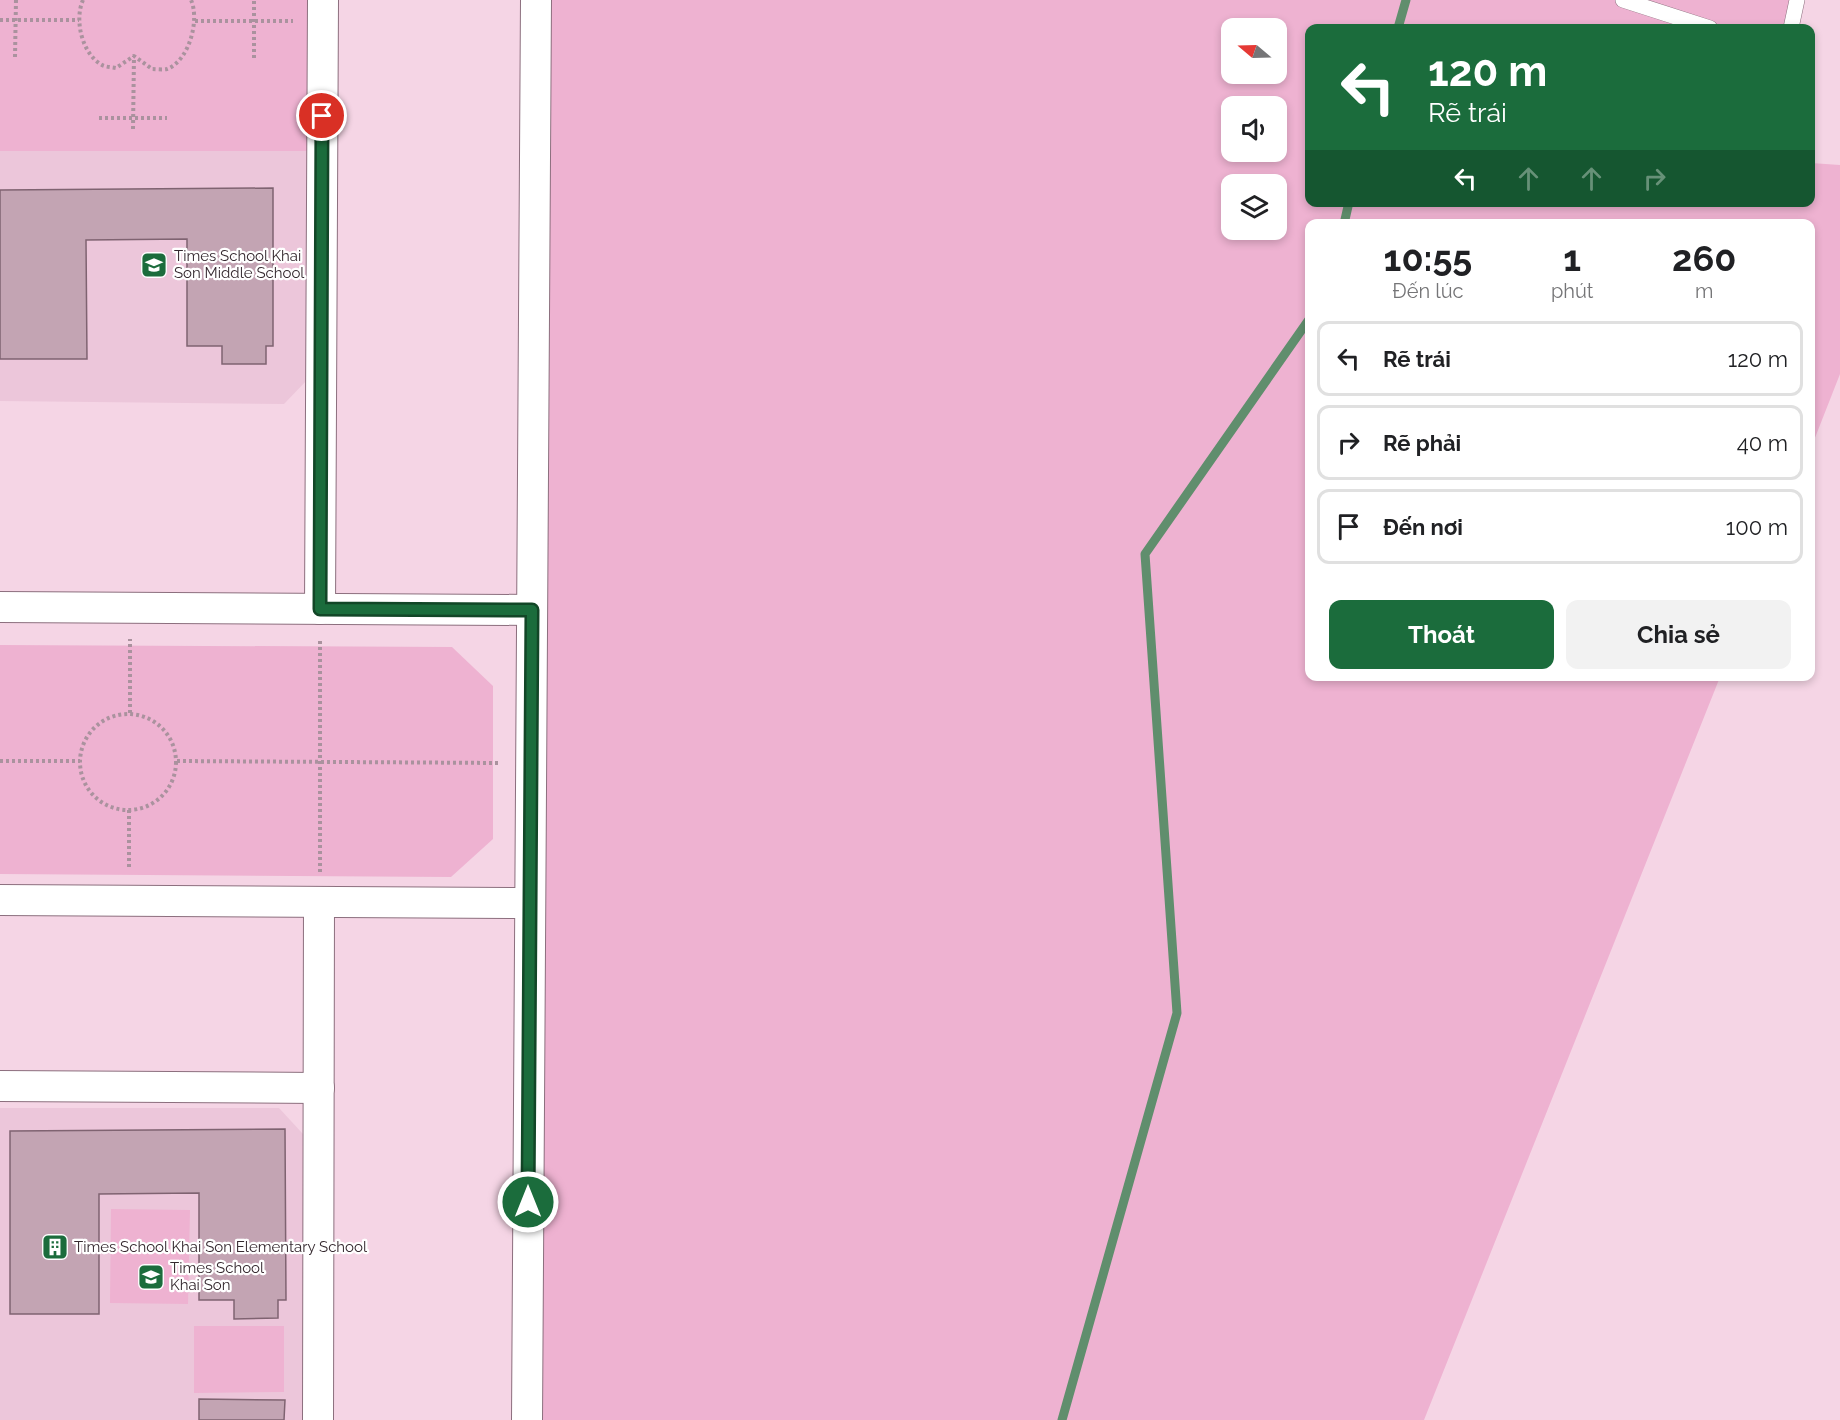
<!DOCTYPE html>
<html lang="vi">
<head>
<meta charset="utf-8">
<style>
	body { margin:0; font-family:Raleway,sans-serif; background:#f2f2f2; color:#202124; height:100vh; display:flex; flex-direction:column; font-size:22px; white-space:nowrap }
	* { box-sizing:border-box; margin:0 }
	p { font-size:20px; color:#757577 }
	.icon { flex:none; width:33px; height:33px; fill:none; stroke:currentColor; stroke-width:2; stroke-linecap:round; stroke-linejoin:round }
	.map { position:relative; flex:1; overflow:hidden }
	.details { position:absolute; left:1305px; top:219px; width:510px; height:462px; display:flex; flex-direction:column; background:#fff; border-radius:12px; box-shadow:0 3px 9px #0003 }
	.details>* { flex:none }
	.banner { position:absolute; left:1305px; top:24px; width:510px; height:183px; border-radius:12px; box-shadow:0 3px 9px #0003; background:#1b6c3c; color:#fff; overflow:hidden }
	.needle { width:39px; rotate:289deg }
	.tools { position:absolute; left:1221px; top:18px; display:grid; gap:12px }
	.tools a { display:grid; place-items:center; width:66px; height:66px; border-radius:12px; background:#fff; box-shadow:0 3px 9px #0003; font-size:30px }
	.pin { position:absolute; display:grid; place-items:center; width:51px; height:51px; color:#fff; margin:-26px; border:3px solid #fff; border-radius:50%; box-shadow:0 2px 6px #0007 }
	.me { position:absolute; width:66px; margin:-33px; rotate:0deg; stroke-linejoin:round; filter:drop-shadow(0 0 4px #0008) }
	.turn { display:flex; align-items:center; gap:21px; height:126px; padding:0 24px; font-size:27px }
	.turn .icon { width:78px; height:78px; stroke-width:2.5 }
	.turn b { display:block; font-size:42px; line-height:51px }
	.lanes { display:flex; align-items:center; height:57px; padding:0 24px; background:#0003; justify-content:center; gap:30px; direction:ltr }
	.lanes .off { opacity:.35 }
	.eta { display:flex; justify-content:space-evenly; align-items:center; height:102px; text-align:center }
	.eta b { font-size:36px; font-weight:700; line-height:42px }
	.cta { display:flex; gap:12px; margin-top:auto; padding:12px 24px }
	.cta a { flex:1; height:69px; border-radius:12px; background:#1b6c3c; color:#fff; font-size:24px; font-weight:700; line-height:69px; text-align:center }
	.cta a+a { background:#f2f2f2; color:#202124 }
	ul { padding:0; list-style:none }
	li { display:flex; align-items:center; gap:18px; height:75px; margin:0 12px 9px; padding:0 12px; border:3px solid #e0e0e0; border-radius:12px }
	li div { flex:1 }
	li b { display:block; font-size:22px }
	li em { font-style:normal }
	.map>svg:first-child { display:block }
</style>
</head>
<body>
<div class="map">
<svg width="1840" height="1420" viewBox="0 0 1840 1420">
	<rect width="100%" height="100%" fill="#f5d5e5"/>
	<g fill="#ecc6da">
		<polygon points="0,151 310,151 308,379 284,404 0,401"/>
		<polygon points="0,1108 279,1108 303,1134 302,1420 0,1420"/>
	</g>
	<g fill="#eeb2d1" fill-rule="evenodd">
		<rect x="0" y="0" width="310" height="151"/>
		<path d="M541,0H1803L1796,28H1310V202H1810L1811,163L1840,165V374L1811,448L1810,224H1310V676L1720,677L1424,1420H538ZM1232,28H1276V74H1232ZM1232,106H1276V152H1232ZM1232,184H1276V230H1232Z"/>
		<polygon points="0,645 452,647 493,686 493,839 451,877 0,874"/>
		<polygon points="111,1209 190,1210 188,1304 110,1303"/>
		<polygon points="194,1326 284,1326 284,1392 194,1393"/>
	</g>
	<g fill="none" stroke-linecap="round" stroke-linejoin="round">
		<g stroke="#608e6d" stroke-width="9">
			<polyline points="1398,28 1406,0"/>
			<polyline points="1344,224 1349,202"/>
			<polyline points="1062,1420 1177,1013 1145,554 1310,318"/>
		</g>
	</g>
	<g fill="#c3a4b3" stroke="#7f6371" stroke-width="1.5">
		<polygon points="273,188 273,346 266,346 266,364 222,364 222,346 187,346 187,239 86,240 87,359 0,359 0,190"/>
		<polygon points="285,1129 286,1300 278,1300 278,1318 234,1319 234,1300 199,1300 199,1193 99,1194 99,1314 10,1314 10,1131"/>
		<polygon points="199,1399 285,1400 284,1420 199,1420"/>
	</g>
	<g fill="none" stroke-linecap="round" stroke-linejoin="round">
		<defs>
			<g id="service">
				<polyline points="1623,0 1710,28"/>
				<polyline points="1791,28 1797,0"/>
			</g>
			<g id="minor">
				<polyline points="0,607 532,610"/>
				<polyline points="320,609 323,0"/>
				<polyline points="0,900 530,903"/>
				<polyline points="0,1086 319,1088"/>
				<polyline points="318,1420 319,902"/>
				<polyline points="527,1420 536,0"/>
			</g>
		</defs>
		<use href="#service" stroke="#8c6f7e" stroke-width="16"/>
		<use href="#minor" stroke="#8c6f7e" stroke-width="32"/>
		<g stroke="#aa929e" stroke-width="4" stroke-dasharray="3 3" stroke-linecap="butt">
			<path d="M83,0C74,20 82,54 102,65C105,67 111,67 116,68L134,56L152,69C156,69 163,70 167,69C189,61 200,20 191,0"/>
			<polyline points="0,20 79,20"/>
			<polyline points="195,21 293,21"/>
			<polyline points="15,57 16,0"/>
			<polyline points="254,58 254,0"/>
			<polyline points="99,118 167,118"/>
			<polyline points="133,129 134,56"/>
			<polyline points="130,713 130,639"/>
			<circle cx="128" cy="762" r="48"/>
			<polyline points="0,761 80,761"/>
			<polyline points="177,761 500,763"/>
			<polyline points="129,810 129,870"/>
			<polyline points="320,872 320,639"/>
		</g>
		<use href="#service" stroke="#fff" stroke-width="15"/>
		<use href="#minor" stroke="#fff" stroke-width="30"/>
	</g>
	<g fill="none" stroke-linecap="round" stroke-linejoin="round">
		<defs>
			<polyline id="route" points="322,116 320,609 532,610 528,1202"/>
		</defs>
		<use href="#route" stroke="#124627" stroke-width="15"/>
		<use href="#route" stroke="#1b6c3c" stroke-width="10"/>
	</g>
	<defs>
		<symbol id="school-square" viewBox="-11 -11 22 22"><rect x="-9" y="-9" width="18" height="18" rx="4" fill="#1b6c3c" stroke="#fff"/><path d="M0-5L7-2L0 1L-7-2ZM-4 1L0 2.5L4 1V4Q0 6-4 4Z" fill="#fff"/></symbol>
		<symbol id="building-square" viewBox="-11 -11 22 22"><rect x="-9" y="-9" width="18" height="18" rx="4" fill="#1b6c3c" stroke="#fff"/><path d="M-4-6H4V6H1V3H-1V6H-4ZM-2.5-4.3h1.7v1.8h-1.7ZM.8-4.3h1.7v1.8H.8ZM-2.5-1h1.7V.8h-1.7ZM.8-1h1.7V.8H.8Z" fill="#fff"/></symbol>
	</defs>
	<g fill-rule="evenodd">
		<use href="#school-square" x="139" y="250" width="30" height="30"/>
		<use href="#building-square" x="40" y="1232" width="30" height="30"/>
		<use href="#school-square" x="136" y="1262" width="30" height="30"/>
	</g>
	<g text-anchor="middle" stroke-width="4.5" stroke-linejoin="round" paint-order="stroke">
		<g font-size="15" fill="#35292f" stroke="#fff" text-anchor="start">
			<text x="174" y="261">Times School Khai<tspan x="174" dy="17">Son Middle School</tspan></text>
			<text x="74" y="1252">Times School Khai Son Elementary School</text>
			<text x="170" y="1273">Times School<tspan x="170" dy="17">Khai Son</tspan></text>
		</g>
	</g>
</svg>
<div class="tools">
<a><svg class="needle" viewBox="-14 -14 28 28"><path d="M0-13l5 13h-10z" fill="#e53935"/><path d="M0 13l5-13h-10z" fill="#757577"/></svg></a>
<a><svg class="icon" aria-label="sound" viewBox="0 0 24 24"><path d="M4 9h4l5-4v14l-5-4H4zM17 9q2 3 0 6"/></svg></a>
<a><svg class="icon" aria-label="layers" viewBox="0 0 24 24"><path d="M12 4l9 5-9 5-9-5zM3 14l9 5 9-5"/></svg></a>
</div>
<div class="pin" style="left:322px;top:116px;background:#d93025"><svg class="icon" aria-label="arrive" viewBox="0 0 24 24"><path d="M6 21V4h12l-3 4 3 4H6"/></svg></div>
<svg class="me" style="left:528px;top:1202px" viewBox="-20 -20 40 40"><circle r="17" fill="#1b6c3c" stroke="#fff" stroke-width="3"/><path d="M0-11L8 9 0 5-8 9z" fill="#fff"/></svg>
<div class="banner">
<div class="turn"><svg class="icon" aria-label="left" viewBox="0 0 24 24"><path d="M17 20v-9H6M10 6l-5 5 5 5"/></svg><div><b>120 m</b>Rẽ trái</div></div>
<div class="lanes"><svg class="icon" aria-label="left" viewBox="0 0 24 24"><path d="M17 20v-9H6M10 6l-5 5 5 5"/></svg><svg class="icon off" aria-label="ahead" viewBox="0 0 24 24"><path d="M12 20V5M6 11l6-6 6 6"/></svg><svg class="icon off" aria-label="ahead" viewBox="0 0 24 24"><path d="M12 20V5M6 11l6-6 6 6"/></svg><svg class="icon off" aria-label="right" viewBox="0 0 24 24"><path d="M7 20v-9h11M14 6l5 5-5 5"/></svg></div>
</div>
<section class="details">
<div class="eta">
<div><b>10:55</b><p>Đến lúc</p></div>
<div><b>1</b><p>phút</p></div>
<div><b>260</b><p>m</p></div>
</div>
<ul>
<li><svg class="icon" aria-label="left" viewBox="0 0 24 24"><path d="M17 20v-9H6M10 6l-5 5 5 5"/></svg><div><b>Rẽ trái</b></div><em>120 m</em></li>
<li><svg class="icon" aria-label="right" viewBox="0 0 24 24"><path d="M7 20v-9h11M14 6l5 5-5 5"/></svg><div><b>Rẽ phải</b></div><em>40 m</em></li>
<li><svg class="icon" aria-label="arrive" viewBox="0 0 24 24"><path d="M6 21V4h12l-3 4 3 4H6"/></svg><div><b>Đến nơi</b></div><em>100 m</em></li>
</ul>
<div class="cta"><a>Thoát</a><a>Chia sẻ</a></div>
</section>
</div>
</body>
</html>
